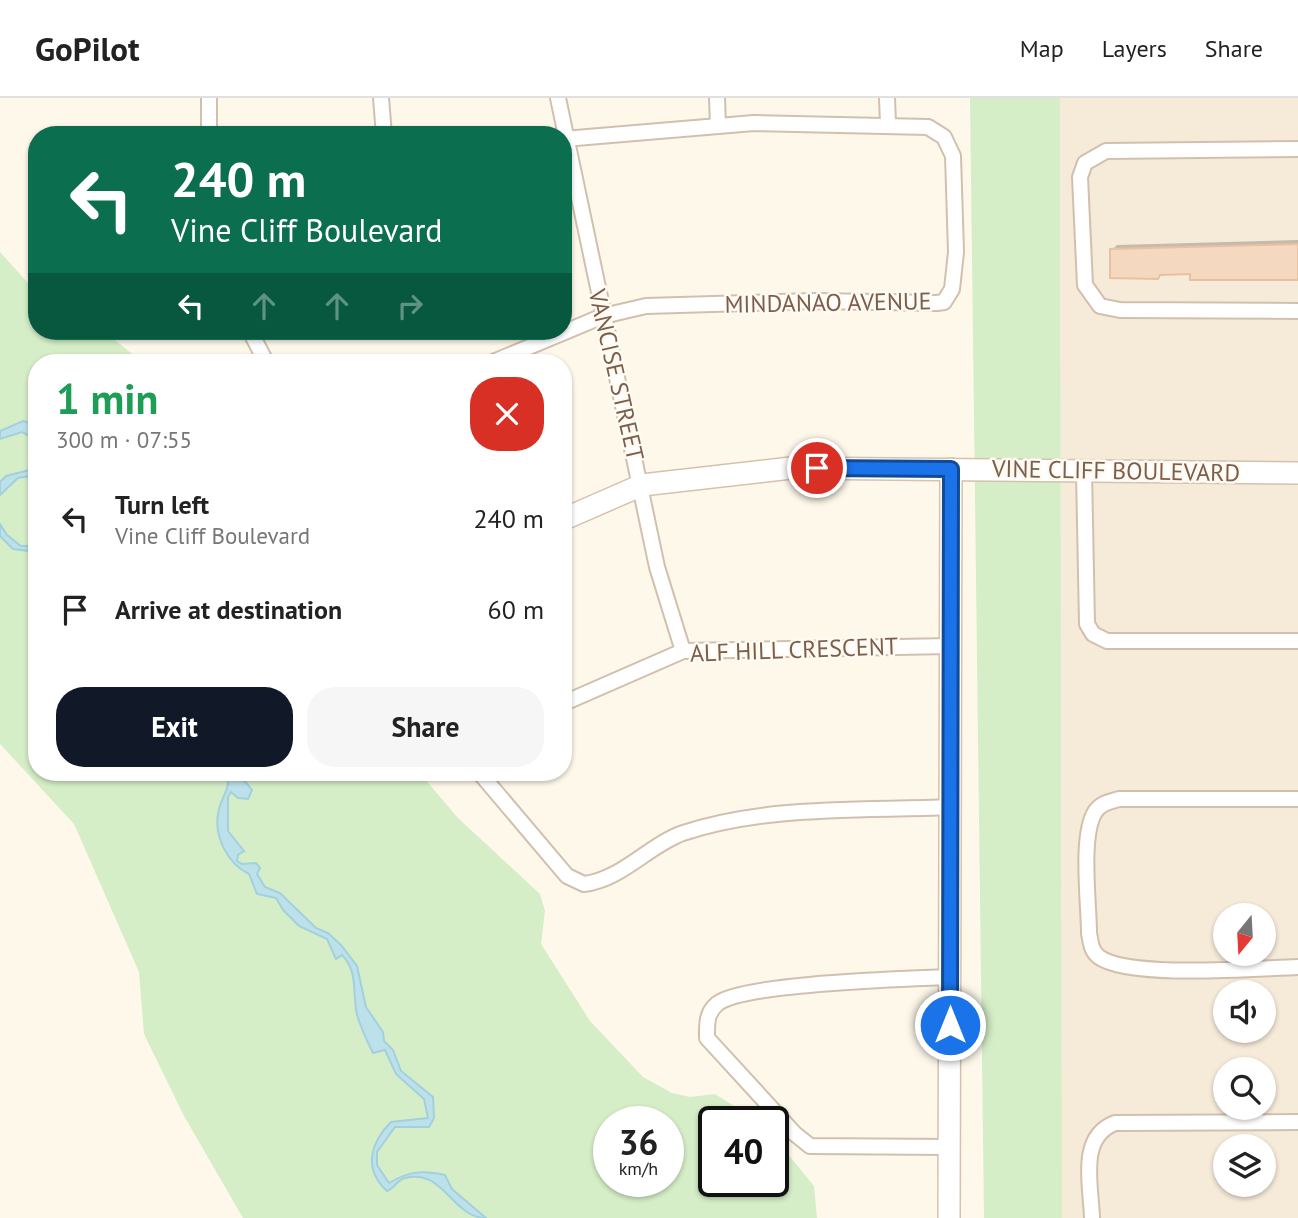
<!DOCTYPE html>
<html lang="en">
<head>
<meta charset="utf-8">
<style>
	body { margin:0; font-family:"PT Sans",sans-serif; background:#f6f6f6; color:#222; height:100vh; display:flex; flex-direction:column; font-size:26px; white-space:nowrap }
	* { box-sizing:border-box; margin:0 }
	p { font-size:23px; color:#767676 }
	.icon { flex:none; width:38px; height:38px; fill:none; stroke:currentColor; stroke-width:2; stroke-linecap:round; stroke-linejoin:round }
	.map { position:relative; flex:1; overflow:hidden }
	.panel { position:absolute; left:28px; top:256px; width:544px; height:427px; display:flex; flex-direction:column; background:#fff; border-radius:28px; box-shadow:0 2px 5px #0004 }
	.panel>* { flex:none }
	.top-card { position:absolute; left:28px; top:28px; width:544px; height:214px; border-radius:28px; box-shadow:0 2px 5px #0004; background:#0b6e4f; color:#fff; overflow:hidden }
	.needle { width:46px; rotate:198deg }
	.tools { position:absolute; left:1213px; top:805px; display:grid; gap:14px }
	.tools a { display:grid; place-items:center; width:63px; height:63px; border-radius:50%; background:#fff; box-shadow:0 2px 5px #0004; font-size:35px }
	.speed { position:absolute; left:593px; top:1008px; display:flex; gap:14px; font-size:35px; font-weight:700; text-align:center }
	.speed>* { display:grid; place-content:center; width:91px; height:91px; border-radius:50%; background:#fff; box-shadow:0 2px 5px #0004; line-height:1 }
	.speed small { font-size:18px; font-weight:400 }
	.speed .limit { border:4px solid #111; border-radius:10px; background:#fff; color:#111 }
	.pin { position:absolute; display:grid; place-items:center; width:60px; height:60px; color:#fff; margin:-30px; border:4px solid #fff; border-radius:50%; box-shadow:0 2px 7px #0007 }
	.me { position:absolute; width:77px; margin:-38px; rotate:0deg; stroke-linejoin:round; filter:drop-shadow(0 0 5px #0008) }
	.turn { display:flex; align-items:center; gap:24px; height:147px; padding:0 28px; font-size:32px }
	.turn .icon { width:91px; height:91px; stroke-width:2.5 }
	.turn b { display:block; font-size:49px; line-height:60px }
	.lanes { display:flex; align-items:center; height:66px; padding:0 28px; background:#0003; justify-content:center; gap:35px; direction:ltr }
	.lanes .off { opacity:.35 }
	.round { display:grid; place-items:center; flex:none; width:74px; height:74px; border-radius:28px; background:#f6f6f6 }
	.headline { display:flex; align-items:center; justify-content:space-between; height:119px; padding:0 28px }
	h1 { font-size:42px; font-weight:600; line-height:52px; color:#1e9e55 }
	.primary-button { display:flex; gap:14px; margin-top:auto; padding:14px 28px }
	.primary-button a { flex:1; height:80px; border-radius:28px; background:#111827; color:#fff; font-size:28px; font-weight:600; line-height:80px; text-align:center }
	.primary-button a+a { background:#f6f6f6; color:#222 }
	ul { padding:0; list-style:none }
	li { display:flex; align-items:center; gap:21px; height:91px; padding:0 28px }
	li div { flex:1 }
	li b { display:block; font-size:26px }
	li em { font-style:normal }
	header { display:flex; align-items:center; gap:42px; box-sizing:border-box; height:98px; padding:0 35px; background:#fff; border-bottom:2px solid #e0e0e0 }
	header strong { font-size:33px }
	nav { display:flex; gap:38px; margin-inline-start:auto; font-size:24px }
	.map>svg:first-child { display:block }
</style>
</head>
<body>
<header>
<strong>GoPilot</strong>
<nav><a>Map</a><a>Layers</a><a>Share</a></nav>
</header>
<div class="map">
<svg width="1298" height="1120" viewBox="0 0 1298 1120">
	<rect width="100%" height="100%" fill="#fef8eb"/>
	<path fill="#f6ead9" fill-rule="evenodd" d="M1060,0H1298V1120H1062ZM1225,817H1264V856H1225ZM1225,894H1264V933H1225ZM1225,971H1264V1010H1225ZM1225,1048H1264V1087H1225Z"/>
	<g fill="#d5eec7" fill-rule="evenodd">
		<polygon points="970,0 1060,0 1062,1120 984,1120"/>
		<path d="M0,154L37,195V233H98L110,238L142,264H37V674H419L458,720L540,796L545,813L541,846L590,923L643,979L672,995L690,999L715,996L759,1024H714V1083H774V1039L814,1088L817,1120H243L184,1018L144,936L139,874L74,726L0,646ZM609,1024H668V1083H609Z"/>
	</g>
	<g fill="#bde1ea" stroke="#a2d0dd" stroke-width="2">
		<polygon points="23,323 37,327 37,342 22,334 0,341 0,333"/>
		<polygon points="37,370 37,377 18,380 0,397 0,384 6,378"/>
		<polygon points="0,426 7,437 21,448 37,448 37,454 13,451 0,438"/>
		<path d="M226,674C236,674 246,683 252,692L248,701L238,700L231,694L228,699V733L244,753L238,757L237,763L242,766L256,765L260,770L257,776L265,789L280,795L316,830L328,835L341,847L357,868L366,909L383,934L384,943L393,952L401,973L433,999L434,1020L429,1029H395L377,1054V1067L389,1085C409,1073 423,1072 445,1077L452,1091L486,1120C452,1120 444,1070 405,1080C397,1082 395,1090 387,1093C363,1071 370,1045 391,1024L428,1020L424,1001L396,976L385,952L373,955C367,943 361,930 357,917C352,896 359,874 342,857L336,861L327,841L299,828L283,812L276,800L257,796L249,776C228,766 214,739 218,716C220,699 233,690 226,674Z"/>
	</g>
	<polygon fill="#0003" points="1298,142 1298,182 1162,175 1112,152 1117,147"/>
	<polygon fill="#f5d8c0" stroke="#e9c0a0" stroke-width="2" points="1298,146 1298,182 1190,182 1190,176 1160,177 1158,181 1110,180 1110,151"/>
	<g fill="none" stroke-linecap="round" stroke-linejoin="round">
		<defs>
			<g id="street">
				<polyline points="381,0 384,37"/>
				<polyline points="558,0 657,469 683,553"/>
				<polyline points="717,0 718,28"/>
				<polyline points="887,0 888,26"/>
				<polyline points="209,37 209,0"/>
				<polyline points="1298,51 1106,53 1085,65 1080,79 1085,187 1100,208 1120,212 1298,213"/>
				<polyline points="250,233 266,264"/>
				<polyline points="493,264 603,218 646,208 815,203 937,205 944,204 952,191 956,154 953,58 944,39 928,29 754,25 564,41"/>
				<polyline points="1084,373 1087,526 1093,536 1107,543 1298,543"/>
				<polyline points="564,605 683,553 951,548"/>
				<path d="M479,674L567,778L584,786C621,782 649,747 683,735C768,707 862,713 950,709"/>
				<path d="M1298,701H1119C1109,704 1101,705 1095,714C1080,738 1089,806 1089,835C1091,845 1091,853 1099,859C1129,881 1257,870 1298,869"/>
				<path d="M949,1049L810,1048L795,1036L707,940C707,927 706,915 717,906C741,885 909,881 950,879"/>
				<path d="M1092,1120C1091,1087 1078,1039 1115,1025L1298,1024"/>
			</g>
			<g id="secondary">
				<polyline points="564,421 642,387 791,370 1298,375"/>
				<polyline points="949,1120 951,371"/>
			</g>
		</defs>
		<use href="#street" stroke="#d2c0ae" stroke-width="18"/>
		<use href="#secondary" stroke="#d6c1ac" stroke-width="24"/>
		<use href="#street" stroke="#fff" stroke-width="14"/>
		<use href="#secondary" stroke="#fff" stroke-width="21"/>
	</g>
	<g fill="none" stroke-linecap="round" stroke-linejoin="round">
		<defs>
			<polyline id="route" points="817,370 951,371 950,927"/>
		</defs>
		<use href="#route" stroke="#114b97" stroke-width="18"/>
		<use href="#route" stroke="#1a73e8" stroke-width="12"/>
	</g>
	<g text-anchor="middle" stroke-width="5" stroke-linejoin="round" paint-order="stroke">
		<g font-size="24" fill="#7c5f4b" stroke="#fffbf3">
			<text transform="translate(828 205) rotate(-1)" y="8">MINDANAO AVENUE</text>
			<text transform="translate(616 277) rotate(77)" y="8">VANCISE STREET</text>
			<text transform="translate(1116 373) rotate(1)" y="8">VINE CLIFF BOULEVARD</text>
			<text transform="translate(794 552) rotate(-2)" y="8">ALF HILL CRESCENT</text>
		</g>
	</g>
</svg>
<div class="tools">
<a><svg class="needle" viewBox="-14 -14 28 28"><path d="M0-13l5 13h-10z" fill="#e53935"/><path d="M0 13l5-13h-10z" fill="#767676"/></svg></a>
<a><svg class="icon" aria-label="sound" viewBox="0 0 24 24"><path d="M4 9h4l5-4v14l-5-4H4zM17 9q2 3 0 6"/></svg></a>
<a><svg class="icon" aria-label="search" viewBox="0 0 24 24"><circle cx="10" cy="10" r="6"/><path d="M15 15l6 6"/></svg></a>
<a><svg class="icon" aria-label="layers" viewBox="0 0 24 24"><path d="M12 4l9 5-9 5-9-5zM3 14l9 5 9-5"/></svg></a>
</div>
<div class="speed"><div>36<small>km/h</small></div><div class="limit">40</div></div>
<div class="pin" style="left:817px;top:370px;background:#d93025"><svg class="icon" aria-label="arrive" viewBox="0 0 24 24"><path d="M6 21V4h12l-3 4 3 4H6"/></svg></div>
<svg class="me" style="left:950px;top:927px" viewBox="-20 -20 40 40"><circle r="17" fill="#1a73e8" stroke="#fff" stroke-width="3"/><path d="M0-11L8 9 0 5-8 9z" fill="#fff"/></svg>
<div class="top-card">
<div class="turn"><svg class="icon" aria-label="left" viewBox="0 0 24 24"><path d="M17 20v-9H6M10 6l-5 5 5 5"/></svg><div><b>240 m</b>Vine Cliff Boulevard</div></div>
<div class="lanes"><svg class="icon" aria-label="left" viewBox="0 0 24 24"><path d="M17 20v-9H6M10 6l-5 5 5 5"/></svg><svg class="icon off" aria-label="ahead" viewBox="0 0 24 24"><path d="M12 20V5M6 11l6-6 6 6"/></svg><svg class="icon off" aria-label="ahead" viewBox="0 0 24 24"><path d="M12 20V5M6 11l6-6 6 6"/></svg><svg class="icon off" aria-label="right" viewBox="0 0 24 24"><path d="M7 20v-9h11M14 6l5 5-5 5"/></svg></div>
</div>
<section class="panel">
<div class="headline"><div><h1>1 min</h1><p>300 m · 07:55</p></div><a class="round" style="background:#d93025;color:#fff"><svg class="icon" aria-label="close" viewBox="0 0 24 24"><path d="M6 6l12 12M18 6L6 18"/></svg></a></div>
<ul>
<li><svg class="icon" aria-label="left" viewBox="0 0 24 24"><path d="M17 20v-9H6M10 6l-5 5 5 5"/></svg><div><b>Turn left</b><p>Vine Cliff Boulevard</p></div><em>240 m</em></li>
<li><svg class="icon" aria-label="arrive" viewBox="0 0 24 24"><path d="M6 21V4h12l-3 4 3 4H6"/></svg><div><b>Arrive at destination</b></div><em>60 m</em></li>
</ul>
<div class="primary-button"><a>Exit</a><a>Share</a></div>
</section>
</div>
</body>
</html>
